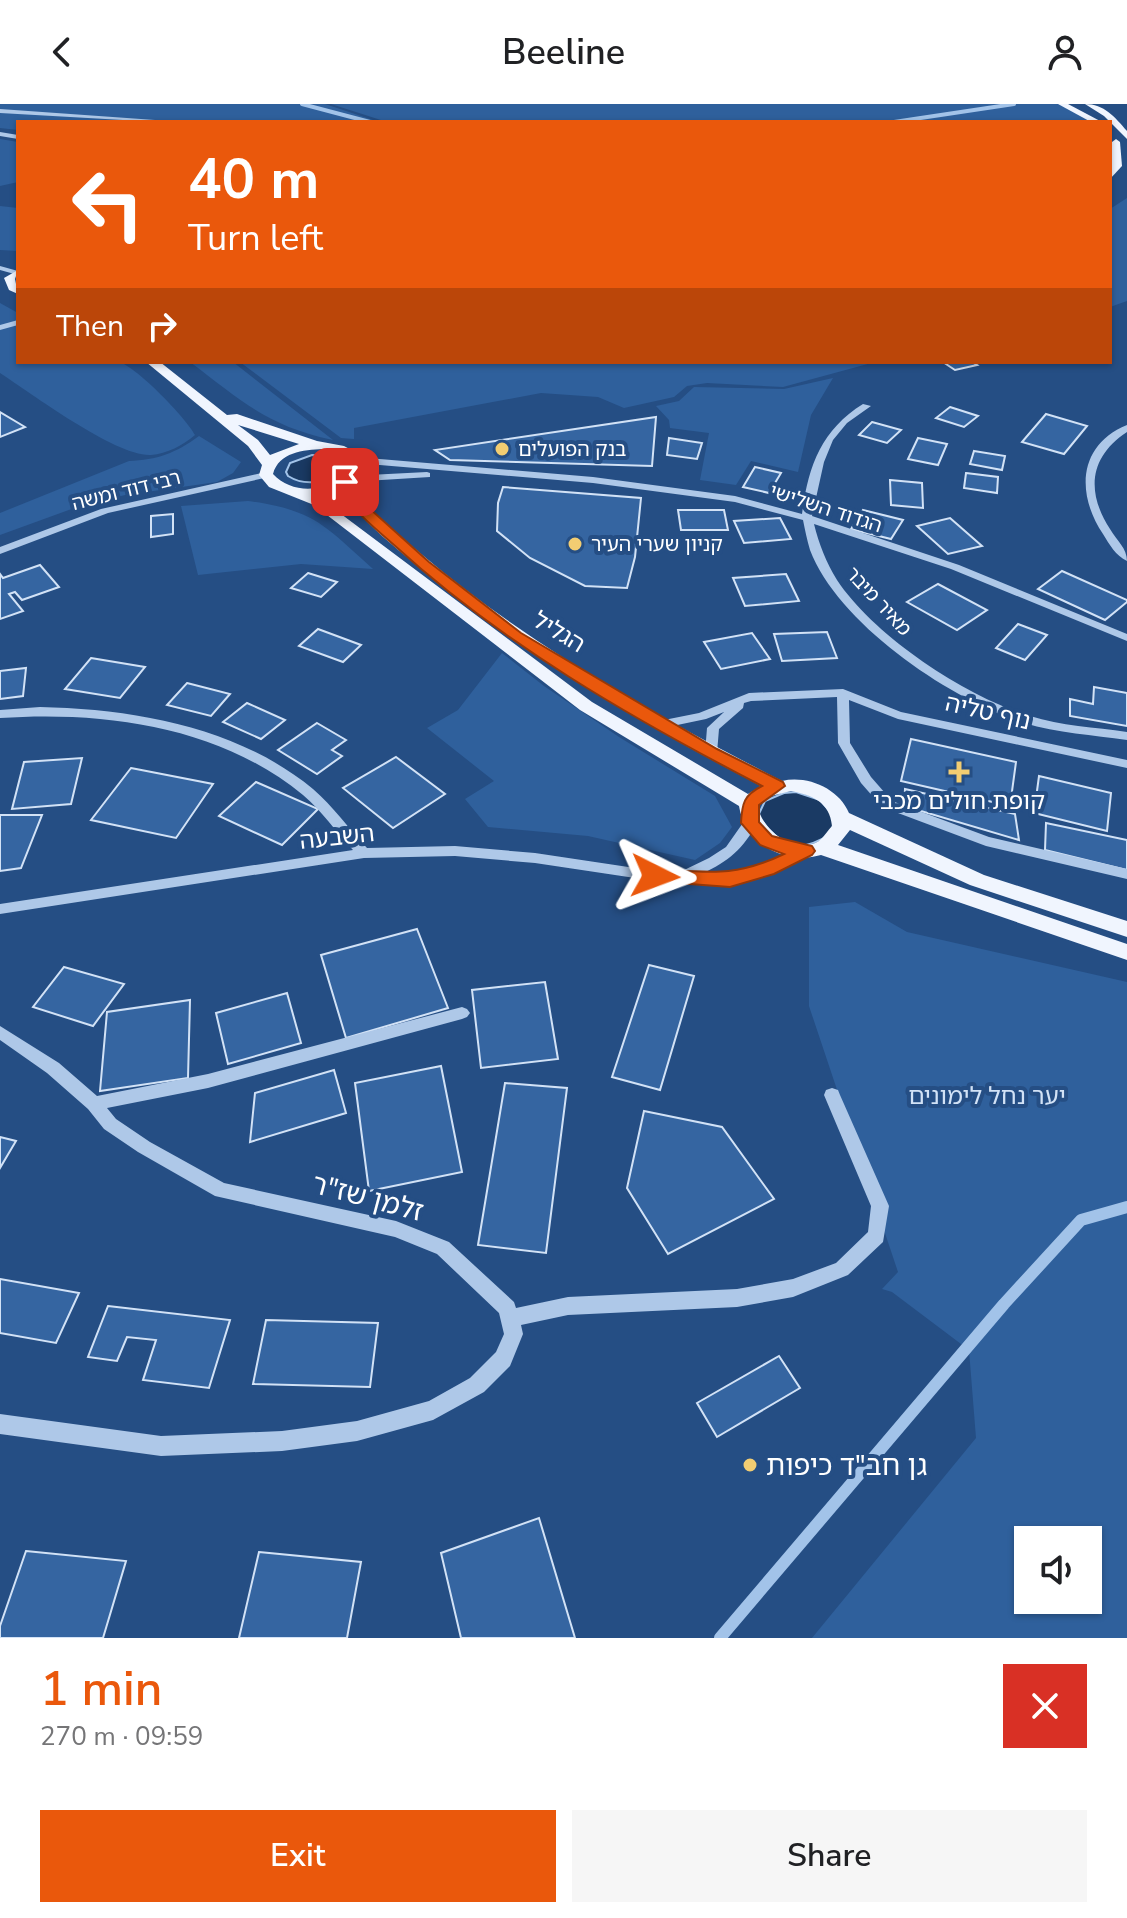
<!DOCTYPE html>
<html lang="en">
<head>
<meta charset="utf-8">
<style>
	body { margin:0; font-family:"Nunito Sans","Noto Sans Hebrew",sans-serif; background:#f6f6f6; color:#202124; height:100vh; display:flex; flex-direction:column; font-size:30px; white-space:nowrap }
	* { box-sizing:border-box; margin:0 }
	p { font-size:26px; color:#757577 }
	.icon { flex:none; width:44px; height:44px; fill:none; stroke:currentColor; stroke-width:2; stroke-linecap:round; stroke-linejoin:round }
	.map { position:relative; height:1534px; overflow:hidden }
	.sheet { display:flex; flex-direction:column; background:#fff; flex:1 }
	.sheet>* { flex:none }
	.banner { position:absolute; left:16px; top:16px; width:1096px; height:244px; border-radius:0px; box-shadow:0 2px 6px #0004; background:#ea580c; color:#fff; overflow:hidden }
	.fabs { position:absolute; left:1014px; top:1422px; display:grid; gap:16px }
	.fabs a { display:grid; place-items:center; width:88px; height:88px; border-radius:0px; background:#fff; box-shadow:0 2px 6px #0004; font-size:40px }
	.pin { position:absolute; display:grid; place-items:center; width:68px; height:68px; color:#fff; margin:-34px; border-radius:16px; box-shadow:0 4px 12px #0006 }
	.me { position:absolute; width:88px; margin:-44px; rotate:93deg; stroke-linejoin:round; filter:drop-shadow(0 0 6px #0008) }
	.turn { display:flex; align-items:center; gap:28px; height:168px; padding:0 40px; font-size:36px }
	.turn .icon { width:104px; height:104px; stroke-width:2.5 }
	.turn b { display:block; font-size:56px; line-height:68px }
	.then { display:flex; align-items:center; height:76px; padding:0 40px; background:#0003; gap:16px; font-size:30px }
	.round { display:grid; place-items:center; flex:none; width:84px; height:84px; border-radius:0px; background:#f6f6f6 }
	.headline { display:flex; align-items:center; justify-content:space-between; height:136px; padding:0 40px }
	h1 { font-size:48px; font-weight:600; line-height:60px; color:#ea580c }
	.primary-button { display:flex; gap:16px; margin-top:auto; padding:16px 40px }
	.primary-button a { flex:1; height:92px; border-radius:0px; background:#ea580c; color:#fff; font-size:32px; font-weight:600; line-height:92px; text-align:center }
	.primary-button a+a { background:#f6f6f6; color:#202124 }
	header { display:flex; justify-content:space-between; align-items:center; height:104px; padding:0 40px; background:#fff; font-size:36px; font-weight:600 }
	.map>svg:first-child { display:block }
</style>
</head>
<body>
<header><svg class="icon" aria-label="back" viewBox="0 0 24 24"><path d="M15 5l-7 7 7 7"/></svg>Beeline<svg class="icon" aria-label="person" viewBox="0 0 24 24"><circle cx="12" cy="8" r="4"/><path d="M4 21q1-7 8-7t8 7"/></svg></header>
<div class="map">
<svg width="1127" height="1534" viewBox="0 0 1127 1534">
	<rect width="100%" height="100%" fill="#254e84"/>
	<g fill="#2f609c" fill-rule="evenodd">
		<polygon points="0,0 325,0 379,18 18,18 18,26 0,24"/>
		<polygon points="331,0 1060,0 1091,16 387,18"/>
		<polygon points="0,35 18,38 18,78 0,82"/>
		<polygon points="1127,94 1127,197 1110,203 1110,105"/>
		<polygon points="0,102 18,104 18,147 0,146"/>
		<path d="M0,199L18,209V258C39,258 102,253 119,258C137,263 187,315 195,331C183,341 167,350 151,351C117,353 32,290 0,269Z"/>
		<path d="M190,258H233L333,336C267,322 242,297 190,258Z"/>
		<polygon points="240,258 875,258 783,283 707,279 687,282 674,293 624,304 598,293 541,289 354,324 354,335 341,334"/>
		<polygon points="833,274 811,311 798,368 751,357 736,381 700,376 709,329 670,324 669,316 656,302 679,297 694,283 784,285"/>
		<path d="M199,332L241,358L233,369L217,378L125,391L77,403L0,431V409L129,357C157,356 176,349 199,332Z"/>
		<path d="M248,397C315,406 325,422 373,465L301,460L198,471L181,402Z"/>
		<polygon points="502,549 544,582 619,633 715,692 732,723 720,739 695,756 588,732 488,723 465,695 494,677 427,624 458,606"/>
		<path d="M855,798L907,828L1127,878V1534H812L976,1334L969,1246L892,1188L882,1185L898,1168L809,902V803ZM1028,1436H1088V1496H1028Z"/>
	</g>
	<g fill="#1a3a64" stroke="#a2c3e9" stroke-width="2">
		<path d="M312,351L329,352L340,358V367C325,380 304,382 288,372L286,368L290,359Z"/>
		<path d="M796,688L820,696L834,712L832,729C797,752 781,743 758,712L765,697L784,689Z"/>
	</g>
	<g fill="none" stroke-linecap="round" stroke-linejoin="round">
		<g stroke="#a2c3e9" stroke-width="4">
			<polyline points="302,0 370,18"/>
			<polyline points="894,18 1014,0"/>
		</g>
		<polyline stroke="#a2c3e9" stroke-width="12" points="720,1534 1004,1200 1081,1116 1127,1103"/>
	</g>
	<g fill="#3565a1" stroke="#d2e2f6" stroke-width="2">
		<polygon points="943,258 972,258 977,261 955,266"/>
		<polygon points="950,303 978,312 964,323 936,314"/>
		<polygon points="0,308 25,323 0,333"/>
		<polygon points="1046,310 1087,322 1064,350 1022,338"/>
		<polygon points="656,313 652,362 450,356 435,346"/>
		<polygon points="872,318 901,326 887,339 859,331"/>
		<polygon points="669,334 702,339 697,355 667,351"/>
		<polygon points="918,334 947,340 938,361 908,355"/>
		<polygon points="974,347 1005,352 1002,366 970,360"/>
		<polygon points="755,363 781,369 769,389 743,383"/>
		<polygon points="966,369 998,373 997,389 964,384"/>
		<polygon points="890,376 922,379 923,404 891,401"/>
		<polygon points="503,383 641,394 635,453 627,484 585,482 530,454 497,427 498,399"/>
		<polygon points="678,406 724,406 728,426 681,426"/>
		<polygon points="863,406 903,416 891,435 851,425"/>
		<polygon points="173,410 173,430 151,433 151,412"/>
		<polygon points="780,414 791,435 744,439 734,417"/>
		<polygon points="950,414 982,442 948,450 917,422"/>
		<polygon points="40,461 59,483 22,496 15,488 9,490 23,507 0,515 0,470 3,474"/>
		<polygon points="1062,467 1127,496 1127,498 1105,516 1038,485"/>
		<polygon points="308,469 337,478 321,493 291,484"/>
		<polygon points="786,470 799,497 745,502 733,474"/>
		<polygon points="938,480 987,506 957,526 907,498"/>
		<polygon points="1018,520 1047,531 1025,556 996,544"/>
		<polygon points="318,525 361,541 343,558 299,542"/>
		<polygon points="827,528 837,554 782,557 774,530"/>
		<polygon points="752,529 770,555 721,565 704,538"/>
		<polygon points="91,554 145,563 120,594 65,585"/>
		<polygon points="26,564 23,592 0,595 0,567"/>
		<polygon points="187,579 230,590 211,612 167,601"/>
		<polygon points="1094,583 1127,589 1127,622 1070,612 1070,595 1093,600"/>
		<polygon points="247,599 285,616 261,635 223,618"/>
		<polygon points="317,619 346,636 332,646 342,652 317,670 278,646"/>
		<polygon points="911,635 1016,658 1010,702 901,677"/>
		<polygon points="396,653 445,690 393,724 343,684"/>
		<polygon points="82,654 71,700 12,705 24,658"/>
		<polygon points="131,664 213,680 176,734 91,716"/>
		<polygon points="1039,672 1111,689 1107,727 1034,709"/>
		<polygon points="256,678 318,705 282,741 219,712"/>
		<polygon points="905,685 1015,710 1019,736 904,702"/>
		<polygon points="0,711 42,711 21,764 0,767"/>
		<polygon points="1046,719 1127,736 1127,766 1045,746"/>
		<polygon points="417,825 448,904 346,934 321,851"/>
		<polygon points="649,861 694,872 660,986 612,973"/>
		<polygon points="64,863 124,880 93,922 33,903"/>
		<polygon points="545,878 558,955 481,964 472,886"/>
		<polygon points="287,889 301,939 228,960 216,909"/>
		<polygon points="190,896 188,974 100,987 107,908"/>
		<polygon points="441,962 462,1068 369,1087 355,979"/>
		<polygon points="334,966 346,1009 250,1038 255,989"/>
		<polygon points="505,979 567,984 546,1149 478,1141"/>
		<polygon points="644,1007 722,1023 774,1095 668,1150 627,1084"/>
		<polygon points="0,1033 16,1037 0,1064"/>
		<polygon points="0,1175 79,1189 56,1239 0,1229"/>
		<polygon points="108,1202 230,1216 209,1284 143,1276 156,1236 127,1233 117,1257 88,1253"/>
		<polygon points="266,1216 378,1219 370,1283 253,1280"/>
		<polygon points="779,1252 800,1284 717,1333 697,1299"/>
		<polygon points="539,1414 575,1534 461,1534 441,1449"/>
		<polygon points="26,1447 126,1457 103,1534 0,1534 0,1522"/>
		<polygon points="259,1448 361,1458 347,1534 239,1534"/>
	</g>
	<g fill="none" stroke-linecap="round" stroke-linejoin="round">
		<g fill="#aec8e8" fill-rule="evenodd">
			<polygon points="0,5 155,16 158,18 0,9"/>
			<polygon points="0,28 18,31 18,35 0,32"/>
			<polygon points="0,162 18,167 18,171 0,166"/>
			<polygon points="18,216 18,221 0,226 0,221"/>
			<path d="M863,300L871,302L847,319L833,336L824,358L812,412L959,461L1127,530V537L951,465L814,420C819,440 826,458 837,476C874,532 966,593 1030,612C1061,622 1095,623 1127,628V636C1093,631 1058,629 1024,619C951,596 838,520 810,446C807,436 805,426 803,416L735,398L593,379L356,359L351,356L356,353L593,373L735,392L802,410C808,363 821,326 863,300Z"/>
			<path d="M1127,321V328C1089,353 1086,388 1110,425C1117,437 1127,444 1127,457C1116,452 1109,440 1103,430C1076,390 1078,341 1127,321Z"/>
			<polygon points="266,368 269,369 269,373 108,409 0,450 0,443 101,405"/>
			<polygon points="427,368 430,369 430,373 349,378 344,375 349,372"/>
			<polygon points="843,585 901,608 1127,656 1127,664 898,615 849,596 850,639 871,673 892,697 989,733 1127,765 1127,775 986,742 882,703 861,679 838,639 837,593 751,597 744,599 743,604 719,625 717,649 711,653 705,649 707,624 724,608 706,615 663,624 657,620 659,617 699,609 749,589"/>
			<path d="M40,603C134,605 238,623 313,685C333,702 349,725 367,744L455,742L535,749L655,767L680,768L709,754L726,743L745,716L750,714L757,719C744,744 728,758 703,769L730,771L763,761L806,742L813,747L811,751L773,769L730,781L655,777L535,759L455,752L364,754L0,810V800L353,746C336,728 322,707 303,691C219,622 104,607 0,614V606Z"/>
			<polygon points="462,903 467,905 470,909 467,913 462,915 208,984 107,1004 116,1015 150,1038 224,1079 396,1117 449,1138 514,1198 516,1204 568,1193 737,1185 793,1175 836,1159 868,1128 871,1102 824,991 826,986 832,984 838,986 840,991 889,1102 883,1138 848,1171 793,1193 737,1203 568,1211 521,1221 523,1230 510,1262 484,1288 433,1316 357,1337 282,1347 161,1352 0,1330 0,1310 161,1332 282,1327 357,1317 429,1297 470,1274 496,1248 504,1230 499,1209 437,1150 395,1133 215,1092 138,1048 104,1025 88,1005 47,969 0,936 0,922 59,959 97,992 208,970"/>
		</g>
		<g fill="#f0f5fe" fill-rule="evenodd">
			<polygon points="1058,0 1068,0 1102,18 1091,18"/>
			<path d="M1085,0C1104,0 1115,13 1127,27V35L1104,12Z"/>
			<polygon points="1116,35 1120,38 1122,62 1110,75 1112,38"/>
			<polygon points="18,166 15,175 18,190 9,186 4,174"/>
			<path d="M146,258H160L227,311L237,310L317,337L344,342L357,349L365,362L352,379C367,408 395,428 420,449C530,542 654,611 782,677C808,671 839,685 849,709L984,771L1127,817V833L970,781L850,726L838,741L1127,840V856L821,751C786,761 745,741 739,702L580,606L314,401L269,383L259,371L262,361L248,342ZM238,321L299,340L270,351L258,336ZM323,345L344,352L351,362C335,388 294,393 273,370C279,348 303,346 323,345ZM342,385C359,415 388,437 414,459C519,549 639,618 761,682L748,690L592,598L317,392ZM791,687C812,691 830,698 832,722C828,726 824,733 819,737C795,752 762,726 758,703L767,693Z"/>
		</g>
	</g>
	<path fill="#ea580c" stroke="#983908" stroke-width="2" d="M345,375L351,378L359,395L429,458L521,529L717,645L783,678L785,682L759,701V718L772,732L812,742L815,747L812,751L774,770L730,783L649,777L646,772L649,767L655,765C708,768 734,774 784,750L760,741L741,719C742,699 744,691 762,682C633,615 502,540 394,441C373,422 350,406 338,378Z"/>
	<g fill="#f2cd72" stroke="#254e84" stroke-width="3">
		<circle cx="502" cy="345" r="8"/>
		<circle cx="575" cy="440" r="8"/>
		<path d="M955 656h8v8h8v8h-8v8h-8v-8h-8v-8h8z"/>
		<circle cx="750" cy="1361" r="8"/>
	</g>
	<g text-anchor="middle" stroke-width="8" stroke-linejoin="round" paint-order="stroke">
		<g font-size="20" fill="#fff" stroke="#254e84" text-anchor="start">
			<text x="518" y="352">בנק הפועלים</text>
			<text x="591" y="447">קניון שערי העיר</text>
		</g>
		<g font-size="20" fill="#fff" stroke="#254e84">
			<text transform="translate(126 386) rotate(-14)" y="7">רבי דוד ומשה</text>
			<text transform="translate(826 404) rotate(18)" y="7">הגדוד השלישי</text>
			<text transform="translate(879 497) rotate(47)" y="7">מאיר מיבר</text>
		</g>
		<g font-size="24" fill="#fff" stroke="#254e84">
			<text transform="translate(559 528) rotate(31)" y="8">הגליל</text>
			<text transform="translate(988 608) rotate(13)" y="8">נוף טליה</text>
			<text transform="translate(337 733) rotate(-6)" y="8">השבעה</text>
		</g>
		<g font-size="24" fill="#fff" stroke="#254e84">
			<text x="959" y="705">קופת חולים מכבי</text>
		</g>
		<g font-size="24" fill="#d2e2f6" stroke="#254e84">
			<text x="987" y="1000">יער נחל לימונים</text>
		</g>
		<g font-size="28" fill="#fff" stroke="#254e84">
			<text transform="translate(368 1093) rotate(15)" y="10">זלמן שז"ר</text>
		</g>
		<g font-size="28" fill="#fff" stroke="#254e84" text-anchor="start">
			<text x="766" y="1371">גן חב"ד כיפות</text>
		</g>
	</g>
</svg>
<div class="fabs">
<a><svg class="icon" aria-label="sound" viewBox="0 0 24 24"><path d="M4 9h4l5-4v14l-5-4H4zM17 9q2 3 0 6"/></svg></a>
</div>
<div class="pin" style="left:345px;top:378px;background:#d93025"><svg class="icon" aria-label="arrive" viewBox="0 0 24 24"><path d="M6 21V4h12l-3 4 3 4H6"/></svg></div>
<svg class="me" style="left:655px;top:772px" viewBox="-20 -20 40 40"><path d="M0-17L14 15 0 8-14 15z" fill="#ea580c" stroke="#fff" stroke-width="4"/></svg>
<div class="banner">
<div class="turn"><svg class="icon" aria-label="left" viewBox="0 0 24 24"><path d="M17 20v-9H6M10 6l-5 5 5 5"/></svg><div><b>40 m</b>Turn left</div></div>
<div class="then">Then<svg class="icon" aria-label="right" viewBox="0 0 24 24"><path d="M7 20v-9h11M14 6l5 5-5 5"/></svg></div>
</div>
</div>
<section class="sheet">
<div class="headline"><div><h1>1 min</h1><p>270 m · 09:59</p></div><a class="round" style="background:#d93025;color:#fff"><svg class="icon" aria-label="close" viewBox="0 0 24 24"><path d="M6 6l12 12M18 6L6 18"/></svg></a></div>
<div class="primary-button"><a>Exit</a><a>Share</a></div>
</section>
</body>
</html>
